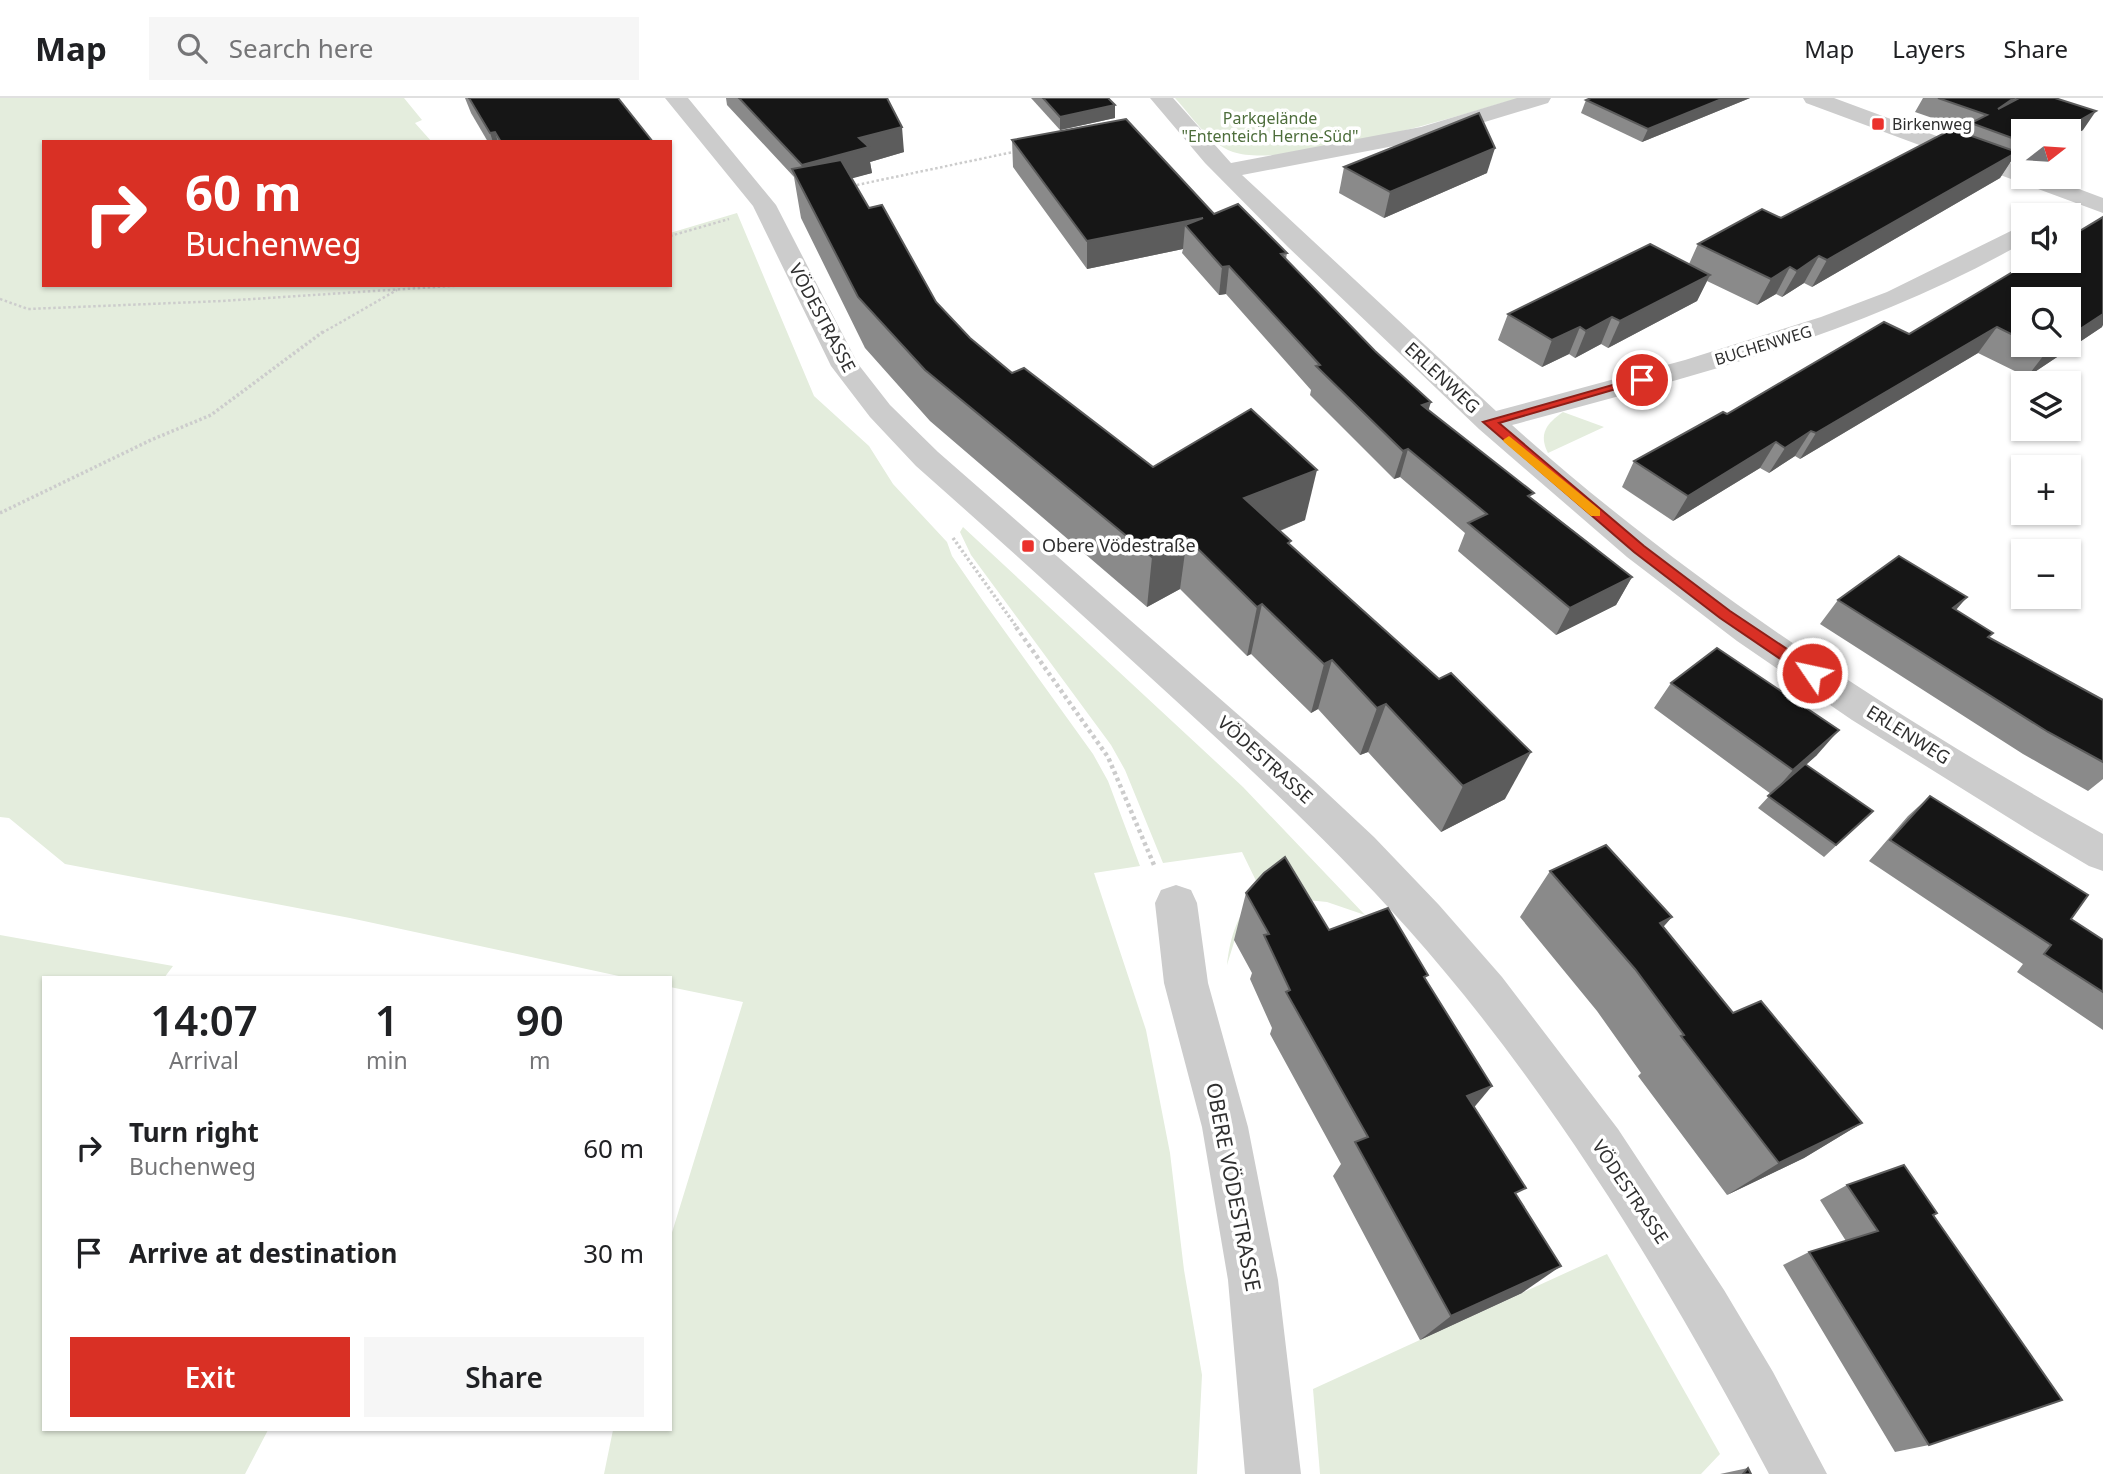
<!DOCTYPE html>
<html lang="en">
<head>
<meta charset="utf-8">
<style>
	body { margin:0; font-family:"Noto Sans",sans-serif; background:#f6f6f6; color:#202124; height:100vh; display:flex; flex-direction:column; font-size:26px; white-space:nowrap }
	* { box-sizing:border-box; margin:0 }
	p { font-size:23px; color:#757577 }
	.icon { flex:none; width:38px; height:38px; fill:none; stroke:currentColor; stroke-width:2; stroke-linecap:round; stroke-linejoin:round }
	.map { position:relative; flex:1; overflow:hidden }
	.panel { position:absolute; left:42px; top:878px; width:630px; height:455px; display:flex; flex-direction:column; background:#fff; border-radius:0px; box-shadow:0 2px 5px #0004 }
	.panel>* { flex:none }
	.banner { position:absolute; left:42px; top:42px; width:630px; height:147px; border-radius:0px; box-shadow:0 2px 5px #0004; background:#d93025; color:#fff; overflow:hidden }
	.needle { width:46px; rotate:73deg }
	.controls { position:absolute; left:2011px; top:21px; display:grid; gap:14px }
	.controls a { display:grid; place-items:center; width:70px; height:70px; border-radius:0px; background:#fff; box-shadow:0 2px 5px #0004; font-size:35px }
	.pin { position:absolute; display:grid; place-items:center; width:60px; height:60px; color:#fff; margin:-30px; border:4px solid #fff; border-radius:50%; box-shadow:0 2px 7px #0007 }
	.me { position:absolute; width:77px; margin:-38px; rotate:304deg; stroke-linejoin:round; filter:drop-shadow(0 0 5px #0008) }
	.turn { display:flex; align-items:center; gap:24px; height:147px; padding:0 28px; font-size:32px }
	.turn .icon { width:91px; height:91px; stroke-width:2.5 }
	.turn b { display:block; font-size:49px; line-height:60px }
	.eta { display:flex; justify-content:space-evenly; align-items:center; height:119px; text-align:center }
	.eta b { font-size:42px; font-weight:600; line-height:49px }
	.action { display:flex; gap:14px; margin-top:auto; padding:14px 28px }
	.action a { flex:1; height:80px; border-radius:0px; background:#d93025; color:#fff; font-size:28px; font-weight:600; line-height:80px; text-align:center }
	.action a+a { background:#f6f6f6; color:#202124 }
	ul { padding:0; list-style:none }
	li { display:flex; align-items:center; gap:21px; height:105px; padding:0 28px }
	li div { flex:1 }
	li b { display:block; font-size:26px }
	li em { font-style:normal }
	header { display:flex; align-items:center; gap:42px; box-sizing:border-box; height:98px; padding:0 35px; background:#fff; border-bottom:2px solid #e0e0e0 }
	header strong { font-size:33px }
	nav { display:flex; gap:38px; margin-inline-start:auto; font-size:24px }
	.search { width:490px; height:63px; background:#f6f6f6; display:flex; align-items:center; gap:18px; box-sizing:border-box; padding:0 24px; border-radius:0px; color:#757577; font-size:26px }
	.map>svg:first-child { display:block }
</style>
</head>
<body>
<header>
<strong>Map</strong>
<div class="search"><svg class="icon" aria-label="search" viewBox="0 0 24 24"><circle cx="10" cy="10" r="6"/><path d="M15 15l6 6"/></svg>Search here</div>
<nav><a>Map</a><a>Layers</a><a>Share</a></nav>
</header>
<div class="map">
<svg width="2103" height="1376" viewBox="0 0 2103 1376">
	<rect width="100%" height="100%" fill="#fff"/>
	<g fill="#e4eddd">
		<polygon points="0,0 404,0 422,22 415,25 432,44 44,44 44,187 670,187 670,135 737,115 814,298 869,348 893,386 947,444 952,458 983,503 1093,656 1108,683 1140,768 1094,775 1146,932 1170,1055 1184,1172 1202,1277 1197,1376 604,1376 613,1332 670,1332 670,1141 743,904 670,889 670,880 628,880 350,820 65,766 9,720 0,719"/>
		<path d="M1175,0H1519C1460,17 1286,72 1233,54C1209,46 1192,18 1175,0Z"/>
		<path d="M1563,314L1604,329L1548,355C1538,336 1547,325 1563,314Z"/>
		<path d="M963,429L1243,689L1365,817L1327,804L1307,802L1235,841L1227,867C1230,837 1239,813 1260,791L1242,754L1163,765L1125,672L1111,647L971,457L960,434Z"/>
		<polygon points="0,837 173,868 164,880 44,880 44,1332 268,1332 245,1376 0,1376"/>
		<polygon points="1607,1156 1720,1356 1701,1376 1320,1376 1313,1291"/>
	</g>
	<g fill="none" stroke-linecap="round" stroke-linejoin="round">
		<g stroke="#ccc" stroke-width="2.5" stroke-dasharray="2.5 2.5" stroke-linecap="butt">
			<polyline points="852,88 1018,53"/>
			<polyline points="670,138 729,121"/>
			<polyline points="0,201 28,211 222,203 466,187"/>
			<polyline points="322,235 397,192"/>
		</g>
		<g stroke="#ccc" stroke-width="3.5" stroke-dasharray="2.5 2.5" stroke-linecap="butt">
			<polyline points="0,415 151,342 211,317 324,233"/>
			<polyline points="953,440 1018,531"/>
		</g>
		<polyline stroke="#ccc" stroke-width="4.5" stroke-dasharray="3.5 3.5" stroke-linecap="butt" points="1016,529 1108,659 1154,767"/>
		<g fill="#ccc" fill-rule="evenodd">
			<path d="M665,0H688L776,107L858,266L890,307L938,354L1313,682L1374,739L1439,807L1502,879L1618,1031L1724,1192L1773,1274L1827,1376H1769C1667,1184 1553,994 1408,831C1335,749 1255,675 1174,601C1089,523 1003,445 916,368L870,319L831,268L753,108Z"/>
			<path d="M1150,0H1173L1231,65L1421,29L1517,0H1551L1548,5L1425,42L1242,77L1496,313L1685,262L1821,219L1887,194L2023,127V145C1860,237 1690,279 1512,327C1692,488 1893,618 2103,736V773L2089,768L2030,733L1852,622L1737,543L1627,459L1479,331L1288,149L1205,65Z"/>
			<polygon points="1803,0 1834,0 2023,70 2023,79 2047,79 2103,100 2103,115 1806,5"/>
			<polygon points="1176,787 1191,792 1197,805 1208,885 1248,1029 1278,1182 1301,1376 1245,1376 1228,1182 1202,1029 1164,885 1155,805 1161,792"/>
		</g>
	</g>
	<g fill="#8a8a8a" fill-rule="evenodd">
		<polygon points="465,0 618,0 653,44 488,44 471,15"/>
		<polygon points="726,0 887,0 904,54 870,64 872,75 851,80 869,110 936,204 970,240 1012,275 1153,369 1305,422 1280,433 1290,447 1505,701 1441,734 1368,654 1360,657 1318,611 1311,615 1251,556 1247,558 1180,491 1147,509 930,323 865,250 801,120 794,79 727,7"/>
		<polygon points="1031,0 1108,0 1115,20 1060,32"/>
		<polygon points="1591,0 1750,0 1642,44 1581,15 1586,2"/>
		<polygon points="1923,0 2055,0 2083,32 2068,40 2068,33 2023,33 2023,67 2011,63 2000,80 1812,189 1804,185 1782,199 1776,196 1757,207 1707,183 1697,203 1608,250 1601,246 1575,260 1569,256 1542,269 1498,242 1508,216 1689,166 1698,146 1781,120 1965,35 1967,32 1915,14"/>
		<polygon points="1012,42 1214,116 1287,155 1286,161 1429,313 1532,400 1632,479 1616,507 1556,537 1458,453 1465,435 1400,379 1394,381 1310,297 1311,292 1226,196 1219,197 1182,155 1183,151 1087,171 1013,69"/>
		<polygon points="1344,69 1487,75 1384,120 1339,95"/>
		<path d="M2031,163L2102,229L2027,279L1978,255L1800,361L1795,358L1769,375L1760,370L1673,423L1622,389L1634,363L1727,316L1909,236ZM2023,201L2068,247H2023Z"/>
		<polygon points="1967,499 1956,512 1988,540 2103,602 2103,681 2088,693 2023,656 1820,526 1838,502"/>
		<polygon points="1671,585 1817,657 1806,667 1873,713 1824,759 1758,710 1771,696 1654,610"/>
		<polygon points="1930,698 2071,821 2103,842 2103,932 2017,874 2023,866 1869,763 1908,718"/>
		<polygon points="1550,773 1672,819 1663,829 1733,915 1862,1025 1804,1060 1727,1097 1638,978 1641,975 1597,913 1520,819"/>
		<polygon points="1246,795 1329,832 1426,882 1474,1009 1517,1098 1522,1195 1420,1242 1333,1078 1341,1066 1270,936 1272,930 1250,881 1252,875 1234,842"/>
		<polygon points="1847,1087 1933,1117 1929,1347 1895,1354 1783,1167 1809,1154 1846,1143 1820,1102"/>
		<polygon points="1748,1370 1751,1376 1720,1376"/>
	</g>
	<g fill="#5c5c5c">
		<polygon points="1724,0 1750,0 1642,44 1648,31"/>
		<polygon points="1115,7 1115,20 1060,32 1060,19"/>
		<polygon points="2096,13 2083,32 2068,40 2068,33 2061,33"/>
		<polygon points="902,29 904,54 870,64 872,75 806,93 802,67 859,40"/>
		<polygon points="495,34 498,44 493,44 490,35"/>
		<polygon points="1495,50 1487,75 1384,120 1390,94"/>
		<polygon points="2017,54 2000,80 1812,189 1827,162"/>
		<polygon points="1203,120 1185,127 1183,151 1087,171 1087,143"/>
		<polygon points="1819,158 1804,185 1782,199 1797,173"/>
		<polygon points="1229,168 1226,196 1219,197 1222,169"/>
		<polygon points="1790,169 1776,196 1757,207 1771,181"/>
		<polygon points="1710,177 1697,203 1608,250 1620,223"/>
		<polygon points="2103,216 2103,227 2102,229 2027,279 2047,253 2057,247 2068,247 2068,239"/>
		<polygon points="1612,219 1601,246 1575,260 1586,233"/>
		<polygon points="1580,229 1569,256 1542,269 1552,242"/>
		<polygon points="1997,229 1978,255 1800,361 1816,335"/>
		<polygon points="1431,304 1422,333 1422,307"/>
		<polygon points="1811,333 1795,358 1769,375 1785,350"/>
		<polygon points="1776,344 1760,370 1673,423 1688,398"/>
		<polygon points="1408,351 1400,379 1394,381 1403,353"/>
		<polygon points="1317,372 1305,422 1235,451 1244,400"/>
		<polygon points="1187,440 1180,491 1147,509 1152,459"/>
		<polygon points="1632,479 1616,507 1556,537 1570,510"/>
		<polygon points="1967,499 1946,523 1953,510"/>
		<polygon points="1262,506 1251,556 1247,558 1257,509"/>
		<polygon points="1332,562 1318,611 1311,615 1324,566"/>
		<polygon points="1386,606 1368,654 1360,657 1377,610"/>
		<polygon points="1839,632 1817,657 1772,696 1793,672"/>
		<polygon points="1531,654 1505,701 1441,734 1463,688"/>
		<polygon points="1672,819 1632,864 1660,825"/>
		<polygon points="1492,988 1461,1025 1467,998"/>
		<polygon points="1862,1025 1804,1060 1727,1097 1779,1065"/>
		<polygon points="1561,1168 1522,1195 1420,1242 1451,1218"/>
	</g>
	<g fill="#161616" stroke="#5c5c5c" stroke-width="2">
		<polygon points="469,0 618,0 653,44 501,44 495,34 490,35"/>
		<polygon points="739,0 887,0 902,29 859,40 869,49 802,67"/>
		<polygon points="1043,0 1108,0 1115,7 1060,19"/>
		<polygon points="1591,0 1724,0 1648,31 1586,2"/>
		<polygon points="1938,0 2014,0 1998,11 2019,0 2055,0 2096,13 2061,33 2023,33 2023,44 1971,25 1987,17"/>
		<polygon points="1479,15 1495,50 1390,94 1344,69"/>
		<polygon points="1126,21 1214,116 1238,106 1287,155 1281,156 1375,253 1431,304 1422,307 1534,395 1528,398 1632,479 1570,510 1468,425 1487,416 1408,351 1403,353 1316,268 1320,267 1229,168 1222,169 1185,127 1203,120 1087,143 1012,42"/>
		<polygon points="1952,31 2017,54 1827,162 1819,158 1797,173 1790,169 1771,181 1698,146 1762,111 1781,120"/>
		<polygon points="841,62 869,110 882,107 936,204 970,240 1012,275 1024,270 1153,369 1251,311 1317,372 1244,400 1291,443 1288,445 1439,581 1451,575 1531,654 1463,688 1386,606 1377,610 1332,562 1324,566 1262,506 1257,509 1187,440 1152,459 925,272 858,199 792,71"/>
		<polygon points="2103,119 2103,216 2068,239 2068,201 2023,201 2023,242 1997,229 1816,335 1811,333 1785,350 1776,344 1688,398 1634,363 1723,314 1727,316 1884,224 1909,236 2031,163 2068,163 2068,140"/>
		<polygon points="1650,146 1710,177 1620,223 1612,219 1586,233 1580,229 1552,242 1508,216"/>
		<polygon points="2034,247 2057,247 2047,253"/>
		<polygon points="1899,458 1967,499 1953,510 1993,535 1988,539 2103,602 2103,664 2048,634 1838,502"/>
		<polygon points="1717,550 1839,632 1793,672 1671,585"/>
		<polygon points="1805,666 1873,713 1836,747 1768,698"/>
		<polygon points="1930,698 2088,797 2071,821 2103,842 2103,894 2044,856 2051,847 1890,742"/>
		<polygon points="1606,747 1672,819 1660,825 1733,915 1761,903 1862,1025 1779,1065 1681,938 1684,937 1635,871 1550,773"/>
		<polygon points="1285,759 1329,832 1388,810 1428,877 1424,879 1492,988 1467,998 1526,1090 1515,1095 1561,1168 1451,1218 1355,1044 1368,1039 1286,894 1290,892 1264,837 1269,836 1246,795 1264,775"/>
		<polygon points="1904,1067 1937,1115 1933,1117 2062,1302 1929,1347 1809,1154 1878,1133 1847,1087"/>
		<polygon points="1748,1370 1751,1376 1743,1376"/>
	</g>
	<polygon fill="#d93025" stroke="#8d1f18" stroke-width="2" points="1637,280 1647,282 1499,325 1644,448 1730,513 1817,571 1820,575 1817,579 1807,579 1720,520 1634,454 1483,324"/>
	<polygon fill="#f59e0b" points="1509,338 1600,412 1600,418 1591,418 1504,344 1503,342"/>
	<g fill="#eb312c" stroke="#fff" stroke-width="2.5">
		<rect x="1871" y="19" width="14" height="14" rx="3.5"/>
		<rect x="1021" y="441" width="14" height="14" rx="3.5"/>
	</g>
	<g text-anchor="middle" stroke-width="7" stroke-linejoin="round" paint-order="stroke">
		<g font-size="16" fill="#4d6d3b" stroke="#fff">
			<text x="1270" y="26">Parkgelände<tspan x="1270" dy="18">"Ententeich Herne-Süd"</tspan></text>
		</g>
		<g font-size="16" fill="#2f2f2f" stroke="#fff" text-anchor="start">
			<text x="1892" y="32">Birkenweg</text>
		</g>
		<g font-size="16" fill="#2f2f2f" stroke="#fff">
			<text transform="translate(1763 247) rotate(-17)" y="6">BUCHENWEG</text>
		</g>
		<g font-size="18" fill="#2f2f2f" stroke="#fff">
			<text transform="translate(822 220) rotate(62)" y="6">VÖDESTRASSE</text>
			<text transform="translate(1442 280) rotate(43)" y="6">ERLENWEG</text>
			<text transform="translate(1908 637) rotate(32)" y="6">ERLENWEG</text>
			<text transform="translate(1265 662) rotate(42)" y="6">VÖDESTRASSE</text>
			<text transform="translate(1630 1094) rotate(56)" y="6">VÖDESTRASSE</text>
		</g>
		<g font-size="18" fill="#2f2f2f" stroke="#fff" text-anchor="start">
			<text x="1042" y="454">Obere Vödestraße</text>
		</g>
		<g font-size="21" fill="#2f2f2f" stroke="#fff">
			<text transform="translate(1233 1089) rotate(79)" y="7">OBERE VÖDESTRASSE</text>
		</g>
	</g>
</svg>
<div class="controls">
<a><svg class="needle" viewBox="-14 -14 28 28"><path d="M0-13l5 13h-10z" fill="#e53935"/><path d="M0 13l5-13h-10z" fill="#757577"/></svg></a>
<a><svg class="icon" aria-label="sound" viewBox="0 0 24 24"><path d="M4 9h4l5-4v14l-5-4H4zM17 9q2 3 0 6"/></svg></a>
<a><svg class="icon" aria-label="search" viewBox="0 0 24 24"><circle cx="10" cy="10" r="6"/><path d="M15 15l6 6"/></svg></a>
<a><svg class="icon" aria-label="layers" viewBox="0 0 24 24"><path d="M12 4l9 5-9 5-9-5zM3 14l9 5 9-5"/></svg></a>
<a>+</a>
<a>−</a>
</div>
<div class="pin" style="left:1642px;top:282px;background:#d93025"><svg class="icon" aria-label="arrive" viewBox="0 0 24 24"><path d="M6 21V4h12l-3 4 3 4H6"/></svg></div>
<svg class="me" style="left:1812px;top:575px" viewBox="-20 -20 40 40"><circle r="17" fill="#d93025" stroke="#fff" stroke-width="3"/><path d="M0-11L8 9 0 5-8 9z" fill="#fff"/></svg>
<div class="banner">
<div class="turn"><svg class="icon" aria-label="right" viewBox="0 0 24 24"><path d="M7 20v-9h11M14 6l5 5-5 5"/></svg><div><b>60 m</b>Buchenweg</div></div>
</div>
<section class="panel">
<div class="eta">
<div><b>14:07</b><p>Arrival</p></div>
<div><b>1</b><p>min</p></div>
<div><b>90</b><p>m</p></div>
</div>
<ul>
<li><svg class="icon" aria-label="right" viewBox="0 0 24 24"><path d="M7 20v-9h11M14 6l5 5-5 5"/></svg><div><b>Turn right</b><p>Buchenweg</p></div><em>60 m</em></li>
<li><svg class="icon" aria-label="arrive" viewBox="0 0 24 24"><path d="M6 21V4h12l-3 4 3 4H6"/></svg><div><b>Arrive at destination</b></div><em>30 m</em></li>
</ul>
<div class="action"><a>Exit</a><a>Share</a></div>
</section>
</div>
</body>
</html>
